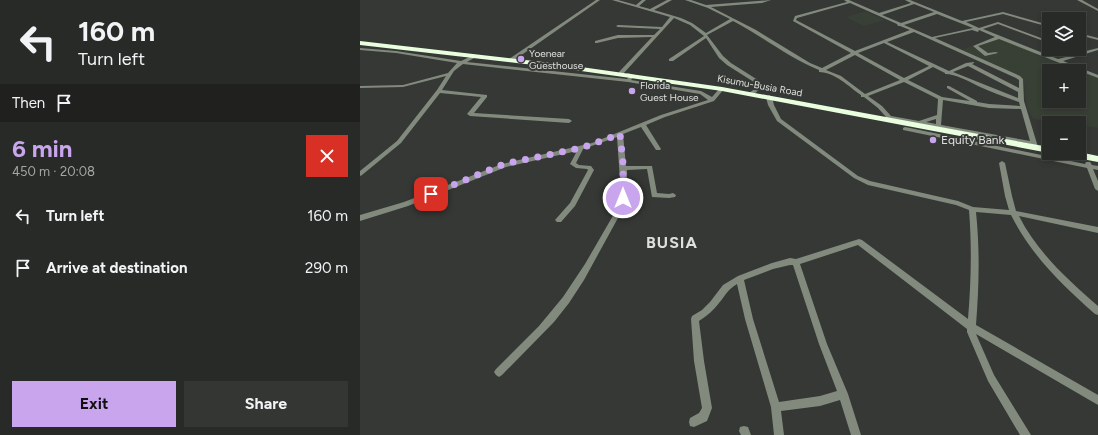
<!DOCTYPE html>
<html lang="en">
<head>
<meta charset="utf-8">
<style>
	body { margin:0; font-family:Figtree,sans-serif; background:#343633; color:#f1f3f6; height:100vh; display:flex; flex-direction:column; font-size:15px; white-space:nowrap }
	* { box-sizing:border-box; margin:0 }
	p { font-size:13px; color:#a5a7a7 }
	.icon { flex:none; width:22px; height:22px; fill:none; stroke:currentColor; stroke-width:2; stroke-linecap:round; stroke-linejoin:round }
	.map { position:relative; flex:1; overflow:hidden }
	.details { display:flex; flex-direction:column; background:#282a27; width:360px }
	.details>* { flex:none }
	.guide { background:#282a27; color:#f1f3f6; overflow:hidden }
	.tools { position:absolute; left:682px; top:12px; display:grid; gap:8px }
	.tools a { display:grid; place-items:center; width:44px; height:44px; border-radius:0px; background:#282a27; box-shadow:0 2px 6px #0003,0 0 0 1px #444644; font-size:20px }
	.pin { position:absolute; display:grid; place-items:center; width:34px; height:34px; color:#fff; margin:-17px; border-radius:8px; box-shadow:0 2px 6px #0006 }
	.me { position:absolute; width:44px; margin:-22px; rotate:0deg; stroke-linejoin:round; filter:drop-shadow(0 0 3px #0008) }
	.turn { display:flex; align-items:center; gap:14px; height:84px; padding:0 12px; font-size:18px }
	.turn .icon { width:52px; height:52px; stroke-width:2.5 }
	.turn b { display:block; font-size:28px; line-height:34px }
	.then { display:flex; align-items:center; height:38px; padding:0 12px; background:#0003; gap:8px; font-size:15px }
	.round { display:grid; place-items:center; flex:none; width:42px; height:42px; border-radius:0px; background:#343633 }
	.overview { display:flex; align-items:center; justify-content:space-between; height:68px; padding:0 12px }
	h1 { font-size:24px; font-weight:700; line-height:30px; color:#c9a5ee }
	.primary-button { display:flex; gap:8px; margin-top:auto; padding:8px 12px }
	.primary-button a { flex:1; height:46px; border-radius:0px; background:#c9a5ee; color:#111; font-size:16px; font-weight:700; line-height:46px; text-align:center }
	.primary-button a+a { background:#343633; color:#f1f3f6 }
	ul { padding:0; list-style:none }
	li { display:flex; align-items:center; gap:12px; height:52px; padding:0 12px }
	li div { flex:1 }
	li b { display:block; font-size:15px }
	li em { font-style:normal }
	main { display:flex; flex:1; min-height:0 }
	.map>svg:first-child { display:block }
</style>
</head>
<body>
<main>
<section class="details">
<div class="guide">
<div class="turn"><svg class="icon" aria-label="left" viewBox="0 0 24 24"><path d="M17 20v-9H6M10 6l-5 5 5 5"/></svg><div><b>160 m</b>Turn left</div></div>
<div class="then">Then<svg class="icon" aria-label="arrive" viewBox="0 0 24 24"><path d="M6 21V4h12l-3 4 3 4H6"/></svg></div>
</div>
<div class="overview"><div><h1>6 min</h1><p>450 m · 20:08</p></div><a class="round" style="background:#d93025;color:#fff"><svg class="icon" aria-label="close" viewBox="0 0 24 24"><path d="M6 6l12 12M18 6L6 18"/></svg></a></div>
<ul>
<li><svg class="icon" aria-label="left" viewBox="0 0 24 24"><path d="M17 20v-9H6M10 6l-5 5 5 5"/></svg><div><b>Turn left</b></div><em>160 m</em></li>
<li><svg class="icon" aria-label="arrive" viewBox="0 0 24 24"><path d="M6 21V4h12l-3 4 3 4H6"/></svg><div><b>Arrive at destination</b></div><em>290 m</em></li>
</ul>
<div class="primary-button"><a>Exit</a><a>Share</a></div>
</section>
<div class="map">
<svg width="738" height="435" viewBox="0 0 738 435">
	<rect width="100%" height="100%" fill="#353834"/>
	<g fill="#383f35" fill-rule="evenodd">
		<polygon points="505,11 525,20 504,26 486,17"/>
		<path d="M635,36L738,78V128L719,125V123H702L673,119L667,108L664,83L660,77L602,50ZM689,71H719V101H689Z"/>
	</g>
	<g fill="none" stroke-linecap="round" stroke-linejoin="round">
		<g fill="#828a7e" fill-rule="evenodd">
			<polygon points="236,0 240,0 153,61 149,61 149,59"/>
			<path d="M252,0H258L276,5L282,0H286L279,6L290,9L307,0H312L294,10L321,18L332,23L346,33L370,19L348,8L325,0H331L346,5L411,0L402,3L351,7L396,30L450,63L462,68L491,53L433,21L435,16L487,2L484,0H489L519,13L551,3L545,0H550L602,21L643,12L689,25V27L643,14L606,22L619,28L638,22L689,41V43L638,24L623,29L698,59L718,54L708,49H714L722,52L738,48V50L703,61L738,75V78L639,39L618,46L628,53L636,52L638,53L625,56L613,46L635,37L619,30L618,32L612,30L575,38L660,76L663,79L664,101L678,147L675,149L673,148L671,144L581,128L580,130H576L575,127L531,119L530,120H526V117L518,108L504,97H501V95C489,87 475,72 459,72V70C429,58 402,36 373,21L347,35L363,56L371,63L401,82L402,87L393,95L388,94L397,87V84L367,65L359,58L346,38L313,61H309V59L344,36L330,25L314,18L263,74H259V72L292,37L258,38L237,43H235V41L258,35H294L300,29L258,27L256,26L258,25L302,27L310,17ZM490,3L537,24L538,26H540L550,30L495,51L436,20L437,18ZM554,4L574,12L541,23L522,15ZM577,14L613,28L572,37L544,25ZM554,32L656,78L659,80V88L612,64L614,63V62L606,63L589,71L527,42ZM524,43L569,66L544,78L498,53ZM495,55L540,80L505,94L481,76L466,70ZM608,66L658,92V98L593,72ZM573,67L585,73V74C596,74 608,81 618,86C631,92 645,97 659,102L660,106L629,104L617,102V101L589,86H587V88L610,101L582,97L548,80ZM544,82L578,99L577,115L559,121L531,116L522,106L508,96ZM583,100L629,108L661,109L670,141L581,125ZM576,119V124L566,122Z"/>
			<polygon points="717,0 722,0 738,9 738,11"/>
			<polygon points="719,33 738,38 738,40 719,35"/>
			<polygon points="0,48 36,51 101,61 114,55 116,55 116,57 107,62 267,79 270,76 266,74 268,73 275,75 271,80 341,91 352,97 360,88 364,89 354,101 305,117 286,125 301,149 300,150 296,150 281,127 263,134 266,166 292,166 297,193 309,194 313,193 316,195 315,197 309,198 292,197 287,169 267,170 267,189 264,207 224,280 209,303 194,322 142,375 139,377 136,375 134,372 136,369 179,326 203,297 225,264 258,207 260,180 257,137 223,149 216,163 219,165 231,166 234,170 215,206 201,222 197,222 195,220 210,203 228,170 227,169 216,168 210,164 217,151 146,167 48,206 0,221 0,215 44,202 142,164 232,143 301,115 348,100 340,94 268,82 103,64 94,71 82,90 127,95 127,97 114,113 209,119 212,121 209,123 110,116 107,114 121,97 80,93 41,143 2,175 0,176 0,171 37,141 77,90 86,76 43,87 0,88 0,86 43,85 88,73 97,63 36,53 0,50"/>
			<path d="M409,95L412,97L414,105L421,119L498,176L510,181L598,201L613,207L649,210L645,196L639,163L642,161L645,163L652,196L656,211L738,227V233L659,216C677,252 708,280 738,306V315L735,314C702,285 671,255 651,215L616,212C620,251 619,286 616,325L738,395V405L616,334L634,375L671,435H660L628,381L607,332V329L498,245L440,264L467,344L488,394L501,435H491L480,400L460,406L421,411L424,435H414L411,407L385,319L377,284C367,290 366,295 359,303C354,310 347,316 339,321L344,361L352,408L347,421L334,427L330,426L329,422L330,418L339,413L342,408L334,361L331,319L332,316L342,310L350,302L363,285L378,276L412,263L430,258L436,259L499,239L502,240L608,319C611,282 612,248 609,210L596,205L508,185L494,178L417,121L408,105L406,97ZM430,265H433L459,344L477,391L460,396L419,402L393,319L384,280L413,269Z"/>
			<polygon points="545,127 725,164 726,162 730,162 732,165 738,166 738,170 733,169 738,181 738,191 735,189 727,168 543,130 543,128"/>
			<polygon points="384,426 388,427 391,435 381,435 379,431 380,427"/>
		</g>
		<g fill="#e9fddf" fill-rule="evenodd">
			<polygon points="0,41 200,64 362,87 689,147 689,153 362,91 200,68 0,45"/>
			<polygon points="719,152 738,156 738,162 706,156 701,153"/>
		</g>
	</g>
	<g fill="none" stroke-linecap="round" stroke-linejoin="round">
		<polyline stroke="#c9a5ee" stroke-width="7" stroke-dasharray="0 12.6" points="71,194 144,164 221,148 260,134 263,163 263,198"/>
	</g>
	<g fill="#c9a5ee" stroke="#353834" stroke-width="1.5">
		<circle cx="161" cy="59" r="4"/>
		<circle cx="272" cy="91" r="4"/>
		<circle cx="573" cy="140" r="4"/>
	</g>
	<g text-anchor="middle" stroke-width="4" stroke-linejoin="round" paint-order="stroke">
		<g font-size="10" fill="#dee0dd" stroke="#353834" text-anchor="start">
			<text x="169" y="57">Yoenear<tspan x="169" dy="12">Guesthouse</tspan></text>
			<text x="280" y="89">Florida<tspan x="280" dy="12">Guest House</tspan></text>
		</g>
		<g font-size="10" fill="#dee0dd" stroke="#353834">
			<text transform="translate(400 85) rotate(10)" y="4">Kisumu-Busia Road</text>
		</g>
		<g font-size="12" fill="#dee0dd" stroke="#353834" text-anchor="start">
			<text x="581" y="144">Equity Bank</text>
		</g>
		<g font-size="16" font-weight="bold" letter-spacing="1" fill="#dee0dd" stroke="#353834">
			<text x="312" y="248">BUSIA</text>
		</g>
	</g>
</svg>
<div class="tools">
<a><svg class="icon" aria-label="layers" viewBox="0 0 24 24"><path d="M12 4l9 5-9 5-9-5zM3 14l9 5 9-5"/></svg></a>
<a>+</a>
<a>−</a>
</div>
<div class="pin" style="left:71px;top:194px;background:#d93025"><svg class="icon" aria-label="arrive" viewBox="0 0 24 24"><path d="M6 21V4h12l-3 4 3 4H6"/></svg></div>
<svg class="me" style="left:263px;top:198px" viewBox="-20 -20 40 40"><circle r="17" fill="#c9a5ee" stroke="#fff" stroke-width="3"/><path d="M0-11L8 9 0 5-8 9z" fill="#fff"/></svg>
</div>
</main>
</body>
</html>
